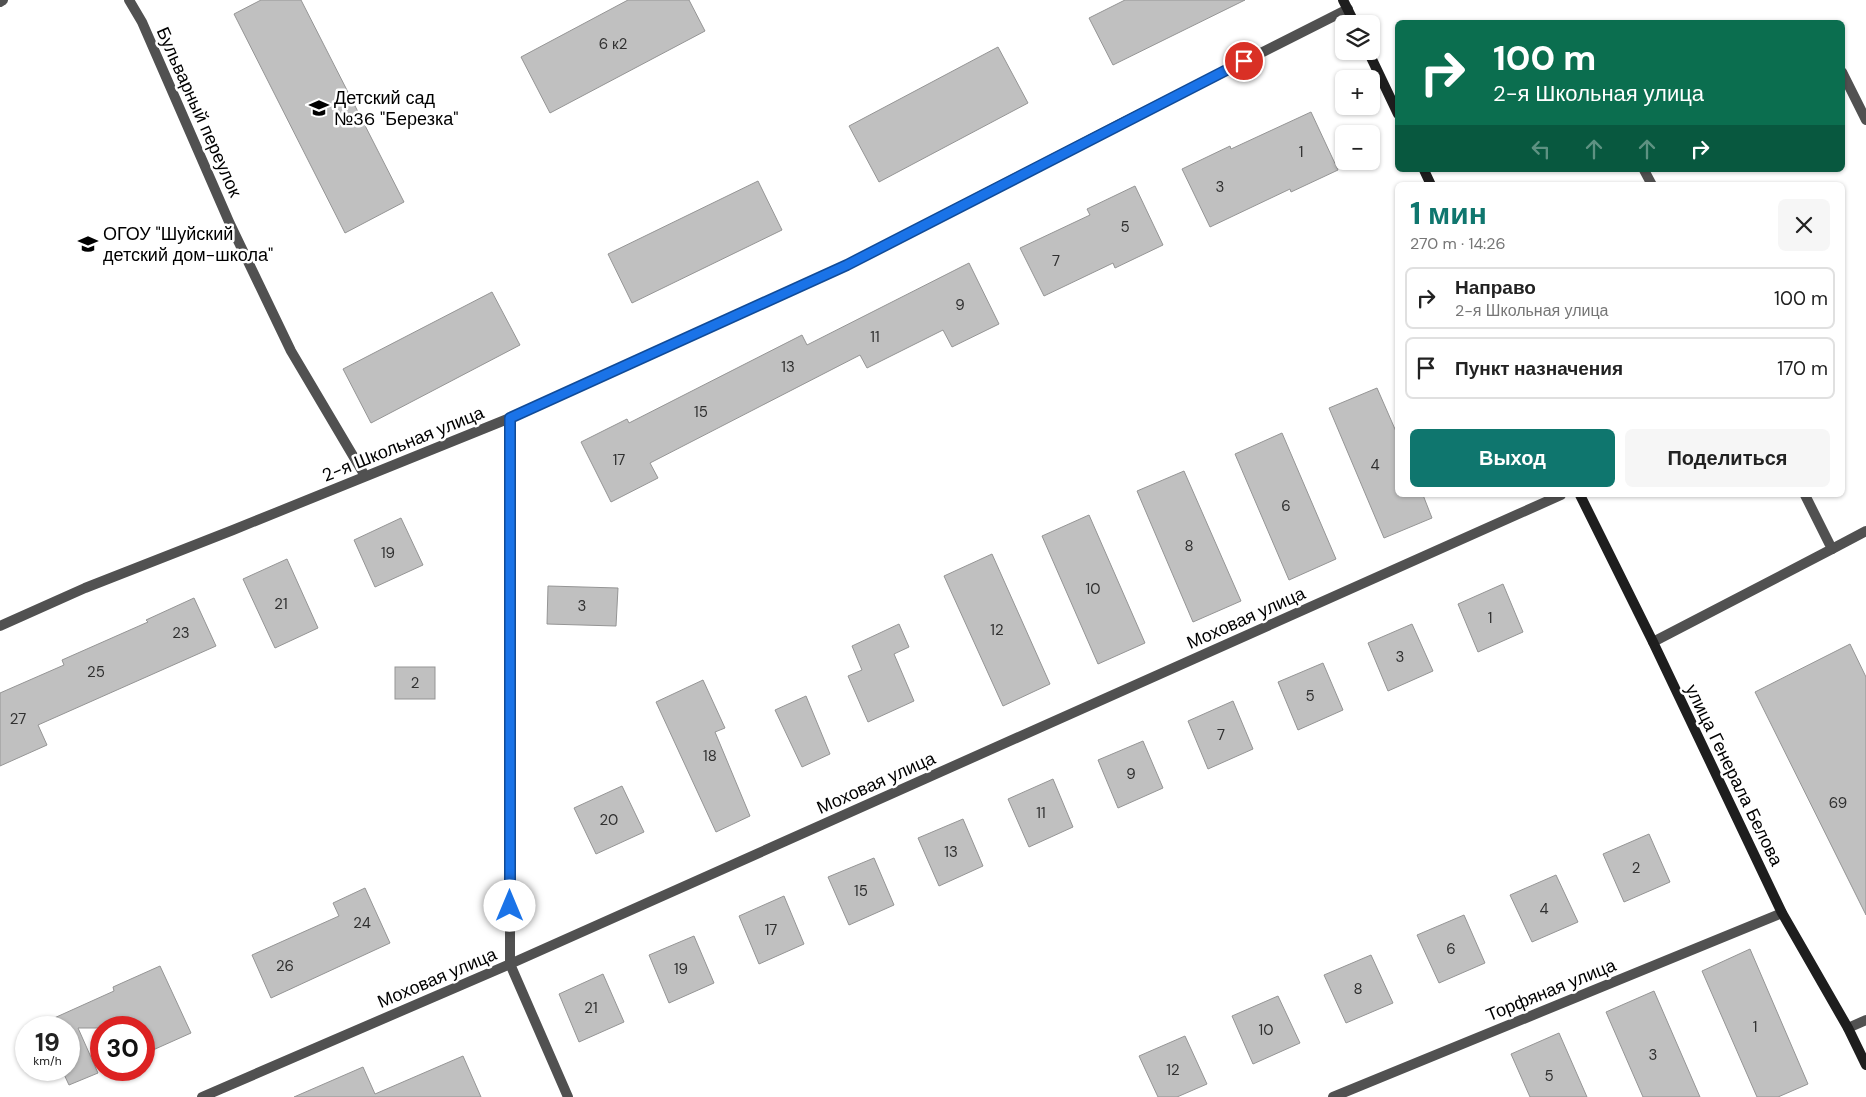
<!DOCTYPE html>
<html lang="ru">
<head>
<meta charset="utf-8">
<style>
	body { margin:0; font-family:"DM Sans",sans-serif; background:#f6f6f6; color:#222; height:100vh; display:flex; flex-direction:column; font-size:19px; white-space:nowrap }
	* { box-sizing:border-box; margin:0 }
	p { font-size:16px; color:#767676 }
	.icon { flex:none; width:28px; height:28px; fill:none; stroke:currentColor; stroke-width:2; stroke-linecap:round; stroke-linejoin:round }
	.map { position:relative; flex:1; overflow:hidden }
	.panel { position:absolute; left:1395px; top:182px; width:450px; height:315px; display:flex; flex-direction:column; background:#fff; border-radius:8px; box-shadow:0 1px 4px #0004 }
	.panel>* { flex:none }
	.top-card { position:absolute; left:1395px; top:20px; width:450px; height:152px; border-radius:8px; box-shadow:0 1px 4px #0004; background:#0b6e4f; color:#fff; overflow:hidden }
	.fabs { position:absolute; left:1335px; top:15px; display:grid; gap:10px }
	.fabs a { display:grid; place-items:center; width:45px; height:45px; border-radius:8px; background:#fff; box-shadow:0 1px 4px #0004; font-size:25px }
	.speed { position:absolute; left:15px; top:1016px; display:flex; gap:10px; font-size:25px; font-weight:700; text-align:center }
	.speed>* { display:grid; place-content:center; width:65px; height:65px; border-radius:50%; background:#fff; box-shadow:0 1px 4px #0004; line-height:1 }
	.speed small { font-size:12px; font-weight:400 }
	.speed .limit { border:8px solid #d22; background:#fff; color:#111 }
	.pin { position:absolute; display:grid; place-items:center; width:42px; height:42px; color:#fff; margin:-21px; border:2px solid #fff; border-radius:50%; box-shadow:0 1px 5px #0007 }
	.me { position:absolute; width:55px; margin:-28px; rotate:0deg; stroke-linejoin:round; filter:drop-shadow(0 0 4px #0008) }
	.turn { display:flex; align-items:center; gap:18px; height:105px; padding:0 15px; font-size:22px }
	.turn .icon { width:65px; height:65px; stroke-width:2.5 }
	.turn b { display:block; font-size:35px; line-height:42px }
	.lanes { display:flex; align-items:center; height:48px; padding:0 15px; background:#0003; justify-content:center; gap:25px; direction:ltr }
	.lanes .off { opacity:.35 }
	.round { display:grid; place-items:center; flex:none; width:52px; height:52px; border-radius:8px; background:#f6f6f6 }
	.overview { display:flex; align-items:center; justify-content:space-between; height:85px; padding:0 15px }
	h1 { font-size:30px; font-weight:800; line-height:38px; color:#0f766e }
	.primary-button { display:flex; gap:10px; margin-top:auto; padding:10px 15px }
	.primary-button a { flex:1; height:58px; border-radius:8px; background:#0f766e; color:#fff; font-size:20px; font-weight:800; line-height:58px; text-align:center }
	.primary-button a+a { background:#f6f6f6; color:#222 }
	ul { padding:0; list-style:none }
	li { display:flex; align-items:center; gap:15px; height:62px; margin:0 10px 8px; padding:0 5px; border:2px solid #e0e0e0; border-radius:8px }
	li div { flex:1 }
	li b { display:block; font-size:19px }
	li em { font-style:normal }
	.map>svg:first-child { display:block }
</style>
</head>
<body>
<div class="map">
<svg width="1866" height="1097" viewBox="0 0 1866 1097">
	<rect width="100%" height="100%" fill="#fff"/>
	<g fill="#c0c0c0" stroke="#959595">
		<polygon points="261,0 301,0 404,202 345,233 234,14"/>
		<polygon points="628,0 689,0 705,31 550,113 521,57"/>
		<polygon points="1125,0 1245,0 1113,65 1089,18"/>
		<polygon points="998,47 1028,103 879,182 849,126"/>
		<polygon points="1311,112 1338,170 1291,192 1290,189 1210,227 1182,169 1230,146 1231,149"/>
		<polygon points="758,181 782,230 632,303 608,254"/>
		<polygon points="1135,186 1163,245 1115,268 1113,263 1044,296 1020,248 1090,215 1087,209"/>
		<polygon points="969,263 999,324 952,347 943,330 867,368 860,355 650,463 658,478 611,502 581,442 627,419 629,423 802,335 807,345"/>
		<polygon points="492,292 520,345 371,423 343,369"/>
		<polygon points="1377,388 1398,436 1398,495 1423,495 1432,518 1384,538 1329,408"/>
		<polygon points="1282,433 1336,559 1289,580 1235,454"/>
		<polygon points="1184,471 1241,601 1193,622 1137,491"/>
		<polygon points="1089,515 1145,643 1098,664 1042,536"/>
		<polygon points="401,518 423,565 375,587 354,540"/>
		<polygon points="992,554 1050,684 1003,706 944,576"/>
		<polygon points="287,559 318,628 275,648 243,579"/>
		<polygon points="1503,584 1523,632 1478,652 1458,604"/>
		<polygon points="548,586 618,588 616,626 547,624"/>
		<polygon points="194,598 216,646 38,725 47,745 0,766 0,693 64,665 62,660 148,622 146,620"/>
		<polygon points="899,624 909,647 894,654 914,701 868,722 848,676 862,670 852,646"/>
		<polygon points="1412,624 1433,671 1388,691 1368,643"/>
		<polygon points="1850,644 1866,677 1866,915 1755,692"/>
		<polygon points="1323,663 1343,710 1298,730 1278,682"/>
		<rect x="395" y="667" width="40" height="32"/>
		<polygon points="703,680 725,728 715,732 750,816 716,832 656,702"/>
		<polygon points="806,696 830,754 802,767 775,710"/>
		<polygon points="1233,701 1253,749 1208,769 1188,721"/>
		<polygon points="1143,741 1163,788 1118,808 1098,760"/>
		<polygon points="1053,779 1073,827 1029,847 1008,799"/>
		<polygon points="622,786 644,832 596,854 574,808"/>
		<polygon points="963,819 983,866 939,886 918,838"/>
		<polygon points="1649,834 1670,882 1624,902 1603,854"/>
		<polygon points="874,858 894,905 849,925 828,877"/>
		<polygon points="1556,875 1578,922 1532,942 1510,895"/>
		<polygon points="365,888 390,943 271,998 252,955 339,916 333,903"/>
		<polygon points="784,896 804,944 759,964 739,916"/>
		<polygon points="1464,915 1485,963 1439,983 1417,935"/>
		<polygon points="694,936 714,983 669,1003 649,955"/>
		<polygon points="1750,949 1808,1084 1778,1097 1757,1097 1702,971"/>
		<polygon points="1371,955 1393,1003 1346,1023 1324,975"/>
		<polygon points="160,966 191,1033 144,1054 144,1028 78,1028 98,1073 69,1085 62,1070 69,1070 69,1028 32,1028 114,991 113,987"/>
		<polygon points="603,974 624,1022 579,1042 559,994"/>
		<polygon points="1654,991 1700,1097 1643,1097 1606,1012"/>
		<polygon points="1278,996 1300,1043 1253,1064 1232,1016"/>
		<polygon points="1559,1033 1587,1097 1530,1097 1511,1054"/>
		<polygon points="1185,1036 1207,1084 1177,1097 1158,1097 1139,1056"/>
		<polygon points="463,1056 481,1097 294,1097 363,1067 375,1094"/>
	</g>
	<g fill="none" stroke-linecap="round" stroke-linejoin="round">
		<g stroke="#515151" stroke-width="10">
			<polyline points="1842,72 1866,120"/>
			<polyline points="1644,170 1652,185"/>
			<polyline points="1832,549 1866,531"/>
			<polyline points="1653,642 1832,549 1805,495"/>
		</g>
		<g stroke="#515151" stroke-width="10">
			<polyline points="129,0 142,22 230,224 291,351 365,476"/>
			<polyline points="0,2 3,0"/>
			<polyline points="510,418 510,964 568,1097"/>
			<polyline points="0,626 85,588 233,530 510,418 847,265 1124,122 1348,9"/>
			<polyline points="1848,1028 1866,1020"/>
			<polyline points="202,1097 510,964 1561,495"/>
			<polyline points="1333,1097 1782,913"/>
		</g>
		<g stroke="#1e1e1e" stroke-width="10">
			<polyline points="1343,0 1355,24"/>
			<polyline points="1368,51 1398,114"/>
			<polyline points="1424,170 1431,185"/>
			<polyline points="1580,495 1653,642 1782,913 1848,1028 1866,1065"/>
		</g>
	</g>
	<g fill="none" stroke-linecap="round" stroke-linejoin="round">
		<defs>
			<polyline id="route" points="510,906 510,418 847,265 1244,61"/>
		</defs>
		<use href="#route" stroke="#114b97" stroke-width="12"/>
		<use href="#route" stroke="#1a73e8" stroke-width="9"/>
	</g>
	<defs>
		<symbol id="school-bare" viewBox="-9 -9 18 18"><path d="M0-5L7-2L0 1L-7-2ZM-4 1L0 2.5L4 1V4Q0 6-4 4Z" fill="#000" stroke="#fff" stroke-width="2.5" paint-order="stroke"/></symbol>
	</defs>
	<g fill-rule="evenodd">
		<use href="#school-bare" x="305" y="94" width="28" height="28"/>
		<use href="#school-bare" x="74" y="230" width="28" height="28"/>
	</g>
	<g text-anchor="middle" stroke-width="5" stroke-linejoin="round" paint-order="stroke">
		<g font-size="15" fill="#303030">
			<text x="613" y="49">6 к2</text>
			<text x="1301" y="157">1</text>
			<text x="1220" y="192">3</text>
			<text x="1125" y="232">5</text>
			<text x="1056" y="266">7</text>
			<text x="960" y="310">9</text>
			<text x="875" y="342">11</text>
			<text x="788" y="372">13</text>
			<text x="701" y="417">15</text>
			<text x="619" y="465">17</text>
			<text x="1375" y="470">4</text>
			<text x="1286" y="511">6</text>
			<text x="1189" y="551">8</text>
			<text x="388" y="558">19</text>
			<text x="1093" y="594">10</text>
			<text x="281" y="609">21</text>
			<text x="582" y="611">3</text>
			<text x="1490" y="623">1</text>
			<text x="997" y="635">12</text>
			<text x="181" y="638">23</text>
			<text x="1400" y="662">3</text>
			<text x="96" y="677">25</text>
			<text x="415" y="688">2</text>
			<text x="1310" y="701">5</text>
			<text x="18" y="724">27</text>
			<text x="1221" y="740">7</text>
			<text x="710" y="761">18</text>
			<text x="1131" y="779">9</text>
			<text x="1838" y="808">69</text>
			<text x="1041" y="818">11</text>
			<text x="609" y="825">20</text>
			<text x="951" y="857">13</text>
			<text x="1636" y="873">2</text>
			<text x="861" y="896">15</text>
			<text x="1544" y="914">4</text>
			<text x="362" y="928">24</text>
			<text x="771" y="935">17</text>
			<text x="1451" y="954">6</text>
			<text x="285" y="971">26</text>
			<text x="681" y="974">19</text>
			<text x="1358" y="994">8</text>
			<text x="591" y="1013">21</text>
			<text x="1755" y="1032">1</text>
			<text x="1266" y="1035">10</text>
			<text x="1653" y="1060">3</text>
			<text x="1173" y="1075">12</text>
			<text x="1549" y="1081">5</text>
		</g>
		<g font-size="18" fill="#000" stroke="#fff" text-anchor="start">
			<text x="334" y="104">Детский сад<tspan x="334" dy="21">№36 "Березка"</tspan></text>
			<text x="103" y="240">ОГОУ "Шуйский<tspan x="103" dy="21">детский дом-школа"</tspan></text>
		</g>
		<g font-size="18" fill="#000" stroke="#fff">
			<text transform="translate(199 112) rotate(66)" y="6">Бульварный переулок</text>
			<text transform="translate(403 444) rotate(-22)" y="6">2-я Школьная улица</text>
			<text transform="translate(1246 618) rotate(-24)" y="6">Моховая улица</text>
			<text transform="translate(1734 775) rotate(64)" y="6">улица Генерала Белова</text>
			<text transform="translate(876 783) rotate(-24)" y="6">Моховая улица</text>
			<text transform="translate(437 978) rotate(-23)" y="6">Моховая улица</text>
			<text transform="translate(1551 990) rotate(-22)" y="6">Торфяная улица</text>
		</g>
	</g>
</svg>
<div class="fabs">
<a><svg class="icon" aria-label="layers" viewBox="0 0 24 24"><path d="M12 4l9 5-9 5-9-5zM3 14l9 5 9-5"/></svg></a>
<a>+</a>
<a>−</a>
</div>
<div class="speed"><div>19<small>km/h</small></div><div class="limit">30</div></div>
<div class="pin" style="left:1244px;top:61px;background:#d93025"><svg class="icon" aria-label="arrive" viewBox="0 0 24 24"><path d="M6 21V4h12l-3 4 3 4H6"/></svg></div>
<svg class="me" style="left:510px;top:906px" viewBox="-20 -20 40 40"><circle r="19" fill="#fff"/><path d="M0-13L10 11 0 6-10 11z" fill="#1a73e8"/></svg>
<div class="top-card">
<div class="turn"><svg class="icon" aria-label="right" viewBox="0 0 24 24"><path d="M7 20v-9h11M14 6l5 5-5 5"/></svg><div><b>100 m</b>2-я Школьная улица</div></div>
<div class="lanes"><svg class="icon off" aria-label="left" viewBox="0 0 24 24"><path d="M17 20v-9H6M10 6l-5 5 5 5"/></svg><svg class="icon off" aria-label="ahead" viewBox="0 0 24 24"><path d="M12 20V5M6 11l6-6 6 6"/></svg><svg class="icon off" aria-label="ahead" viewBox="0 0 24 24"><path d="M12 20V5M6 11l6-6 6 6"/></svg><svg class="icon" aria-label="right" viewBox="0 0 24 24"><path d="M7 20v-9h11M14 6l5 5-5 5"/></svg></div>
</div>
<section class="panel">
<div class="overview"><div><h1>1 мин</h1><p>270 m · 14:26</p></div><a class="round"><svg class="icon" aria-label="close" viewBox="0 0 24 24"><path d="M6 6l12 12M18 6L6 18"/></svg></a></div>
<ul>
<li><svg class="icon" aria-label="right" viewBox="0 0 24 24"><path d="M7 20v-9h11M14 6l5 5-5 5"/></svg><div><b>Направо</b><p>2-я Школьная улица</p></div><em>100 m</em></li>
<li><svg class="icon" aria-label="arrive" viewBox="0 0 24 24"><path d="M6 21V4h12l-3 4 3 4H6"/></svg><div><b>Пункт назначения</b></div><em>170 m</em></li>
</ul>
<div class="primary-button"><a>Выход</a><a>Поделиться</a></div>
</section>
</div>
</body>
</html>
